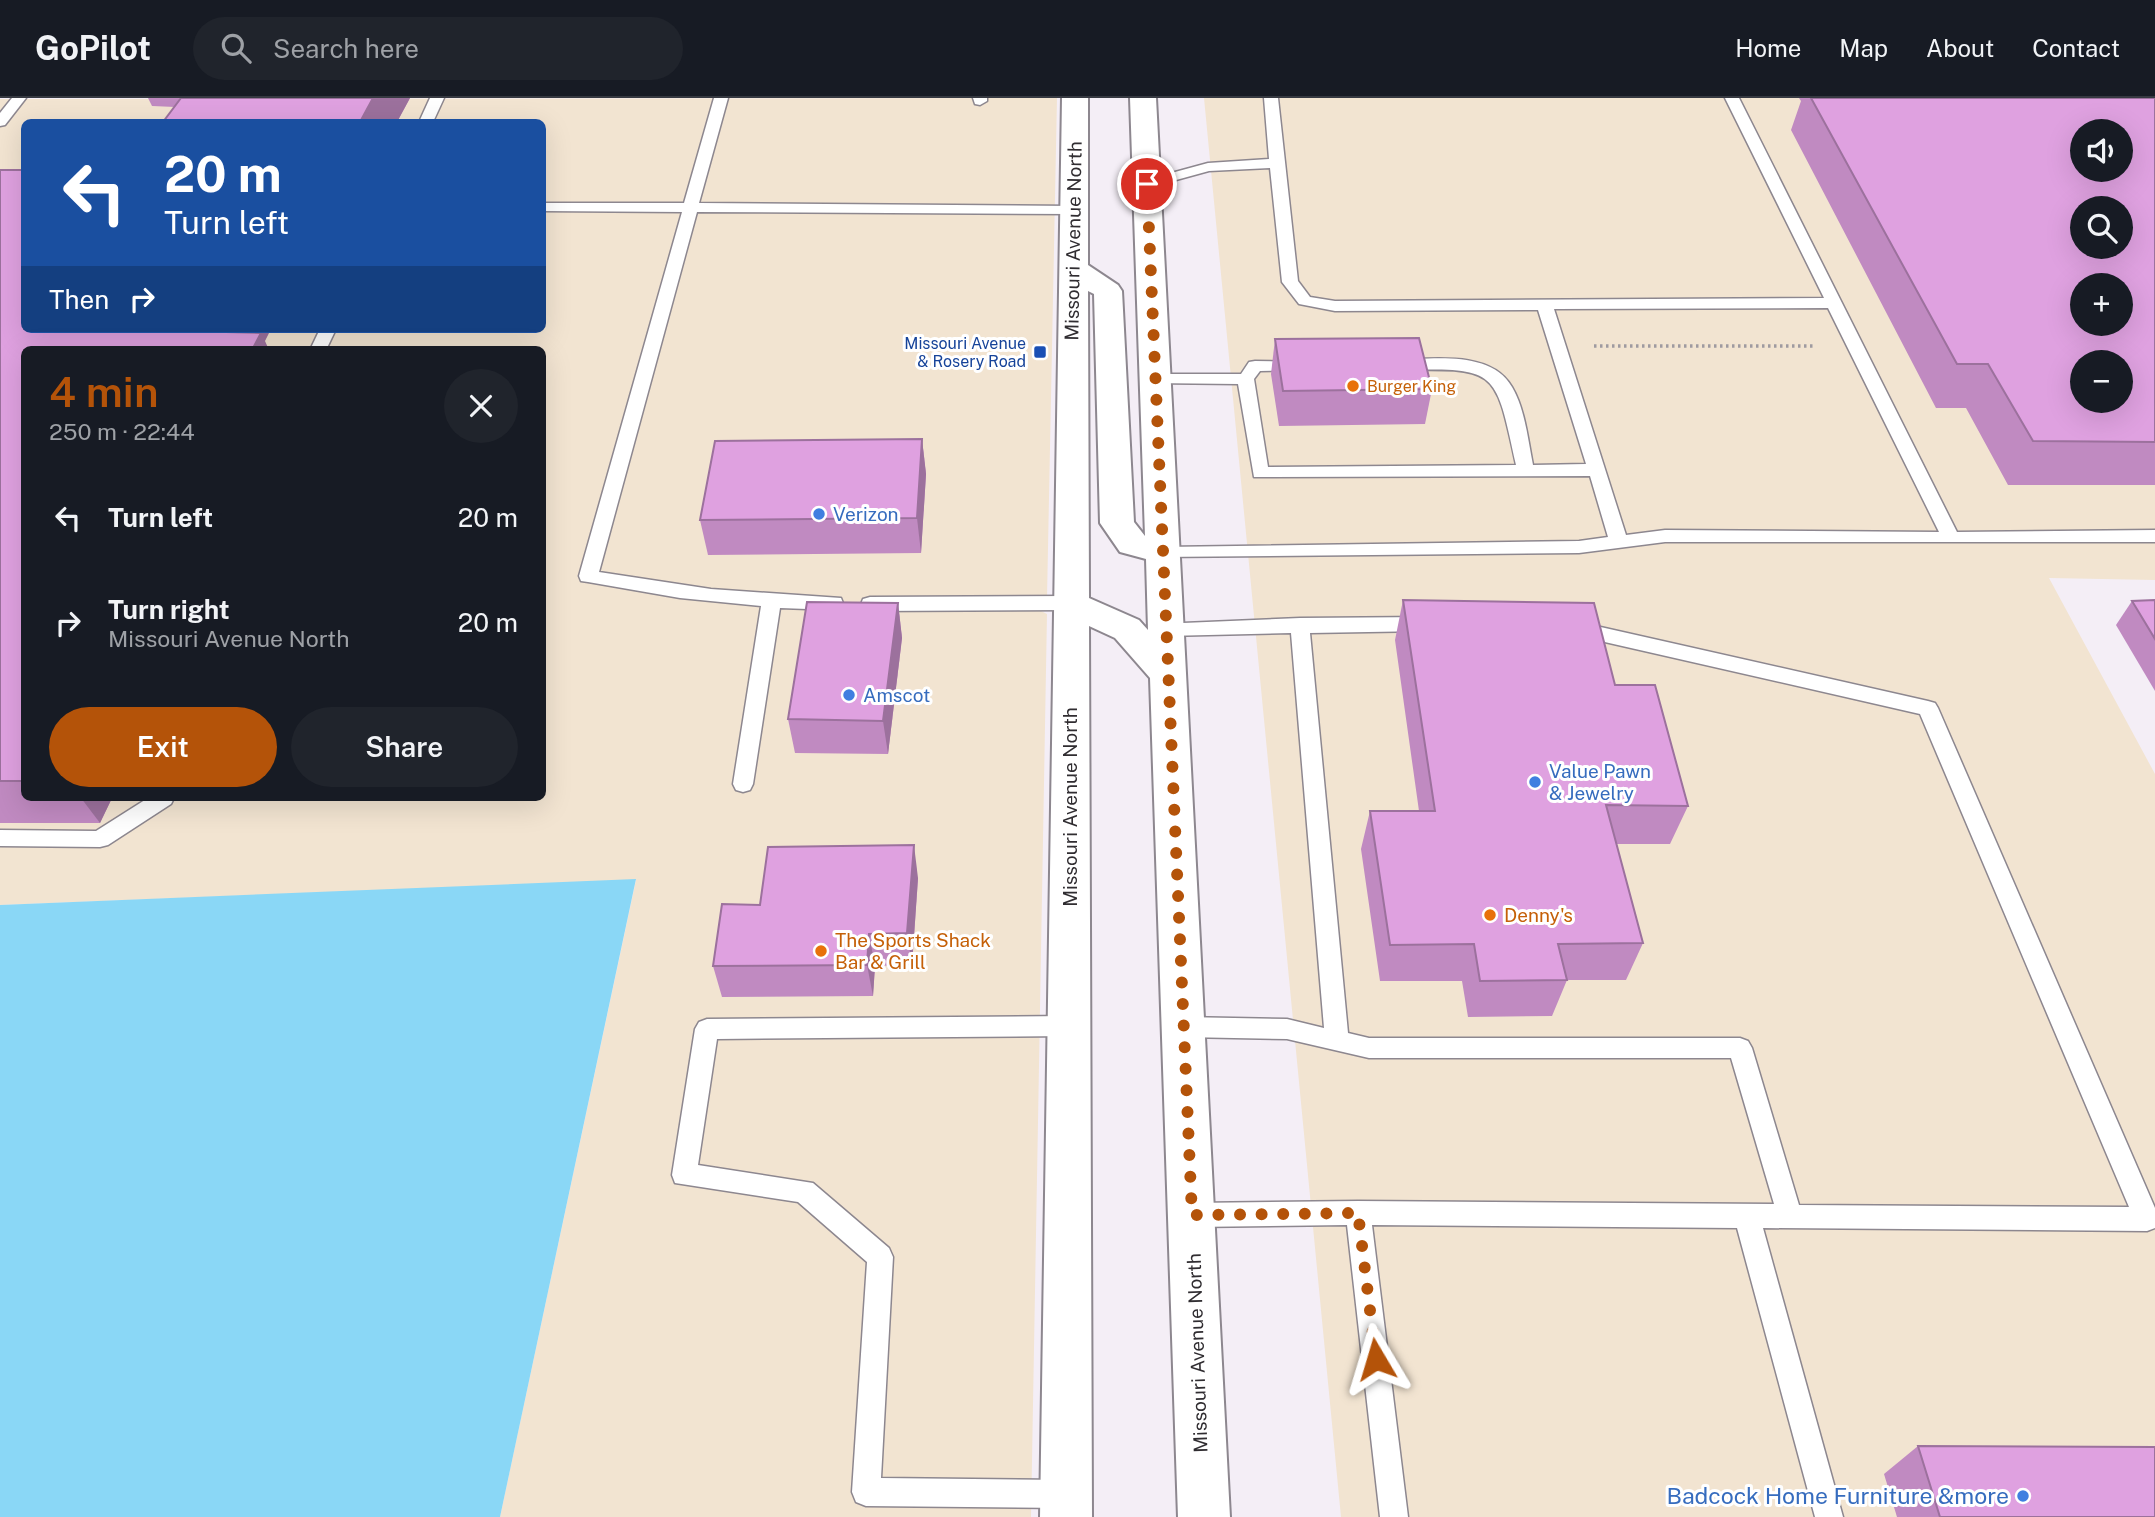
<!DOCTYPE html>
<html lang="en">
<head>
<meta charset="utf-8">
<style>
	body { margin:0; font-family:"Public Sans",sans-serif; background:#20242c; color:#f1f3f6; height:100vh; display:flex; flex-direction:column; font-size:26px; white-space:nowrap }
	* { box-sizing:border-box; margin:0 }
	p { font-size:23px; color:#9ea1a6 }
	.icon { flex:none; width:38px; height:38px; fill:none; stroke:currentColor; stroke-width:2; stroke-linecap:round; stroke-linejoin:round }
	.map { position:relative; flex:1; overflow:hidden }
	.details { position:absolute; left:21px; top:248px; width:525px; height:455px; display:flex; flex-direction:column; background:#171b24; border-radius:10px; box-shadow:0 7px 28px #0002 }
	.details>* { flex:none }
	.top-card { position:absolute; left:21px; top:21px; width:525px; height:214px; border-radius:10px; box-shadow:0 7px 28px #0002; background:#1a4fa0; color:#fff; overflow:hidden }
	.fabs { position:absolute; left:2070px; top:21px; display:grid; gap:14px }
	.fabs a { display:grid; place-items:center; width:63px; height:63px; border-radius:50%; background:#171b24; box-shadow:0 7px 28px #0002; font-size:35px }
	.pin { position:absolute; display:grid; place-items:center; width:60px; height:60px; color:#fff; margin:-30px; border:4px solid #fff; border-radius:50%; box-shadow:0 2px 7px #0007 }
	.me { position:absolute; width:77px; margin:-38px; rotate:353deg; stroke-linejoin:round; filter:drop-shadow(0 0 5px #0008) }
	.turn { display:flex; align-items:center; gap:24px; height:147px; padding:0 28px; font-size:32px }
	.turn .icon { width:91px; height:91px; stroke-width:2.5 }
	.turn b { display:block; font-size:49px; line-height:60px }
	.then { display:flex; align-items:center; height:66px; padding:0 28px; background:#0003; gap:14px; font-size:26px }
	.round { display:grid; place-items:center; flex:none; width:74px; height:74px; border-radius:37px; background:#20242c }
	.headline { display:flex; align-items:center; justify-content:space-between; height:119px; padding:0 28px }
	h1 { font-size:42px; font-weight:600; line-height:52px; color:#b45309 }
	.primary-button { display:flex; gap:14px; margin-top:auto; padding:14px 28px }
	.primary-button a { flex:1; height:80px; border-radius:42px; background:#b45309; color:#fff; font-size:28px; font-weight:600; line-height:80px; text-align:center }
	.primary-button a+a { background:#20242c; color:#f1f3f6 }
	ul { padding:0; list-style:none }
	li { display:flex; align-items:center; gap:21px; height:105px; padding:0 28px }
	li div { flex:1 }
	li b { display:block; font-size:26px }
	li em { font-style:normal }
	header { display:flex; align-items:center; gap:42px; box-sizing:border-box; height:98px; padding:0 35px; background:#171b24; border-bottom:2px solid #363941 }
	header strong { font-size:33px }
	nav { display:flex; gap:38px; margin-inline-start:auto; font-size:24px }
	.search { width:490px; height:63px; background:#20242c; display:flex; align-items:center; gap:18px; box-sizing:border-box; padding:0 24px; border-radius:38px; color:#9ea1a6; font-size:26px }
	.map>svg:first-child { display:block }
</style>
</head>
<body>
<header>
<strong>GoPilot</strong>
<div class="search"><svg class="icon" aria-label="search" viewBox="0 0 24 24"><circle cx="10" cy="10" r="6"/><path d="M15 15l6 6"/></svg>Search here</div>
<nav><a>Home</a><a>Map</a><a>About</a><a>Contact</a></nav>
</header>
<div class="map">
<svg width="2155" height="1419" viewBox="0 0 2155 1419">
	<rect width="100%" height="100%" fill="#f4eef6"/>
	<g fill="#f2e4d1" fill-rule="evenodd">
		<path d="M1057,0L1047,500L1039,512L1047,516L1031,1419H500L636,782L0,807V1ZM24,24H542V231H24ZM24,252H542V700H24Z"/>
		<path d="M1204,0H2155V482L2049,480L2155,676V1419H1341ZM2082,33H2121V72H2082ZM2082,110H2121V149H2082ZM2082,187H2121V226H2082ZM2082,264H2121V303H2082Z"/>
	</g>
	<polygon fill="#8ad7f6" points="636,781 500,1419 0,1419 0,807"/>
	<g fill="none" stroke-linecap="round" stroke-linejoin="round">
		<defs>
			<g id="service">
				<polygon points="12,0 26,0 5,27 0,28 0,15"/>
				<polygon points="430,0 444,0 433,24 419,24"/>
				<polygon points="714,0 728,0 699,105 1073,108 1080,112 1073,116 697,114 599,474 711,491 841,500 843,505 841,510 834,512 780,510 753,686 750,692 743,694 736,692 733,686 761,508 680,500 588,484 581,483 579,478 682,114 542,113 542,105 684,105"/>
				<polygon points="973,0 987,0 987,3 980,7 975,6"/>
				<path d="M1264,0H1278L1298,183L1310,199L1335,203L1824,200L1725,0H1739L1957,434L2155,432V444H1665L1579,455L1158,459L1155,455L1158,451L1164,449L1579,443L1608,439L1590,378L1254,379L1238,286L1149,285L1147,281L1155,276H1241L1249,264L1255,263L1304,264L1306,268L1304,272L1260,273L1254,281L1268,369L1516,367C1495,270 1498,270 1397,272L1389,267L1397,262C1432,261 1491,252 1512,289C1525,311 1528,342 1533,367L1586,366L1538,212L1335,213L1299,206L1282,184L1270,70L1209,73L1147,90L1142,89L1140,86L1142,83L1208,65L1269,61ZM1828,210L1939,434L1665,432L1626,437L1554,211Z"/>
				<polygon points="320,231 336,231 326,252 310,252"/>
				<polygon points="1070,498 1077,500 1079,505 1077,510 1070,512 870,513 863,511 861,506 863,501 870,499"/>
				<polygon points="1427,519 1434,521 1437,526 1434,531 1427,533 1310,535 1348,935 1369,940 1740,940 1748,943 1752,950 1799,1107 2129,1109 1920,616 1574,537 1567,535 1564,530 1567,525 1574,523 1928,603 1935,605 1938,610 2155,1110 2155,1130 2147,1133 1763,1130 1843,1419 1815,1419 1737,1130 1372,1127 1408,1419 1380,1419 1347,1127 1192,1129 1183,1125 1179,1117 1183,1109 1192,1105 1358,1103 1774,1106 1731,960 1369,960 1287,941 1183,939 1175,936 1171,929 1175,922 1183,919 1287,921 1324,930 1291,535 1166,538 1159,536 1156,531 1159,526 1300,520"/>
				<polygon points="148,700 174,700 171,706 108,747 100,749 0,748 0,732 96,733"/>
				<polygon points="1069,918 1077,921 1081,928 1077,935 1069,938 717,941 698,1067 813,1085 889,1150 893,1159 881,1380 1066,1382 1076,1386 1080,1396 1076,1406 1066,1410 866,1408 856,1404 852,1394 867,1164 798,1104 675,1085 672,1077 695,931 699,924 707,921"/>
			</g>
			<path id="primary" d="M1062,0H1088V167L1118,187L1122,193L1134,424L1145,438L1130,0H1156L1230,1419H1178L1150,580L1115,540L1089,528L1092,1419H1040ZM1088,193L1094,196L1100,425L1120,454L1146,461L1148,532L1139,522L1089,500Z"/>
		</defs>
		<use href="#service" stroke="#8d878f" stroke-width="3"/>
		<use href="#primary" stroke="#8d878f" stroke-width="4"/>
		<polyline stroke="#9f9aa0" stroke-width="3.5" stroke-dasharray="2.5 3.5" stroke-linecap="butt" points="1594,248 1816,248"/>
		<use href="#service" fill="#fff" fill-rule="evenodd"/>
		<use href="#primary" fill="#fff" fill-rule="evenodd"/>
	</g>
	<g fill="#c08ac1">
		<polygon points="148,0 410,0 397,24 175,9 152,8"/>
		<polygon points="1799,0 2155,0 2155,387 2008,387 1966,310 1936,310 1791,32 1801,3"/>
		<polygon points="0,72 265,243 24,252 24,700 112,700 100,725 0,725"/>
		<polygon points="1275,241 1432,291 1425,326 1279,328 1271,276"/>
		<polygon points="922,341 926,376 921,455 708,457 700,422"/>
		<polygon points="1403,502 1615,587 1688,708 1670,746 1616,746 1643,845 1626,882 1567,882 1552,918 1468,919 1462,883 1380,883 1361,751 1370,713 1419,713 1395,542"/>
		<polygon points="2155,502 2155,593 2116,527 2132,503"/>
		<polygon points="898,505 902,540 888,656 795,655 788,621"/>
		<polygon points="918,780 912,867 875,868 873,898 722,899 713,868 760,807"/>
		<polygon points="1918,1348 2155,1419 1897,1419 1884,1376"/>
	</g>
	<g fill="#9c719d">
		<polygon points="373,0 410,0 397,24 360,24"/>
		<polygon points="228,231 271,231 265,243 269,252 235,252 227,234"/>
		<polygon points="922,341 926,376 921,455 917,420"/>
		<polygon points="898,505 902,540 888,656 883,623"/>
		<polygon points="81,700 112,700 100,725"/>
		<polygon points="914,747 918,780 912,867 907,835"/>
		<polygon points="869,836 875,868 873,898 867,867"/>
	</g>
	<g fill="#dfa1e0" stroke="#9c719d" stroke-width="2" fill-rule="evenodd">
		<polygon points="181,0 373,0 360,24 163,24"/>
		<path d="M1811,0H2155V344L2033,343L1988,266H1957ZM2082,33H2121V72H2082ZM2082,110H2121V149H2082ZM2082,187H2121V226H2082ZM2082,264H2121V303H2082Z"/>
		<polygon points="0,72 24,72 24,231 228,231 227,234 261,235 252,252 24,252 24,683 0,683"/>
		<polygon points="1419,240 1432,291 1283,293 1275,241"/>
		<polygon points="922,341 917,420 700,422 715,343"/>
		<polygon points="1403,502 1594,505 1615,587 1655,587 1688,708 1606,707 1643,845 1558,846 1567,882 1480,883 1474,846 1390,847 1370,713 1435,713"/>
		<polygon points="2155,502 2155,541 2132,503"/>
		<polygon points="807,504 898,505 883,623 788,621"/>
		<polygon points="914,747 907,835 869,836 867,867 713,868 722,806 760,807 768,749"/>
		<polygon points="1918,1348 2155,1349 2155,1419 1940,1419"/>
	</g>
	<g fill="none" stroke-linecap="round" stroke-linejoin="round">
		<polyline stroke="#b45309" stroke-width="12" stroke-dasharray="0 21.6" points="1147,86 1192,1117 1358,1115 1376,1261"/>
	</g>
	<rect fill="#1a4fb4" stroke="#fff" stroke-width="2.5" x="1033" y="247" width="14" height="14" rx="3.5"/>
	<g fill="#e8710a" stroke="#fff" stroke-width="2.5">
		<circle cx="1353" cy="288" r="7"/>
		<circle cx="1490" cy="817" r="7"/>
		<circle cx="821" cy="853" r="7"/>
	</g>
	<g fill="#3f7fe0" stroke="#fff" stroke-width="2.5">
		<circle cx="819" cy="416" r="7"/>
		<circle cx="849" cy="597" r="7"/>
		<circle cx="1535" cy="684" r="7"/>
		<circle cx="2023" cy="1398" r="7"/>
	</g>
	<g text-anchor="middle" stroke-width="6" stroke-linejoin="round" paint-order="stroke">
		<g font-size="16" fill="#164399" stroke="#fff" text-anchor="end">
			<text x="1026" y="251">Missouri Avenue<tspan x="1026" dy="18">&amp; Rosery Road</tspan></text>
		</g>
		<g font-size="16" fill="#c56008" stroke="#fff" text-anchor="start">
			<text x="1367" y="294">Burger King</text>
		</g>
		<g font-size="19" fill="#302d31" stroke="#fff">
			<text transform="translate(1073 143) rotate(-89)" y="7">Missouri Avenue North</text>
			<text transform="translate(1070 709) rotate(-90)" y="7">Missouri Avenue North</text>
			<text transform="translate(1197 1255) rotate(-92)" y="7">Missouri Avenue North</text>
		</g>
		<g font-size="19" fill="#366cbe" stroke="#fff" text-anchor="start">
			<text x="833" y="423">Verizon</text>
			<text x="863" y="604">Amscot</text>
			<text x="1549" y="680">Value Pawn<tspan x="1549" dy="22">&amp; Jewelry</tspan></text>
		</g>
		<g font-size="19" fill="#c56008" stroke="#fff" text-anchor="start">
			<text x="1504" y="824">Denny's</text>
			<text x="835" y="849">The Sports Shack<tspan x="835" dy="22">Bar &amp; Grill</tspan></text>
		</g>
		<g font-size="23" fill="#366cbe" stroke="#fff" text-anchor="end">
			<text x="2009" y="1406">Badcock Home Furniture &amp;more</text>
		</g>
	</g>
</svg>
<div class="fabs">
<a><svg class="icon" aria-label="sound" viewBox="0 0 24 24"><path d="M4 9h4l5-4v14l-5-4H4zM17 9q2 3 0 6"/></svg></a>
<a><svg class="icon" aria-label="search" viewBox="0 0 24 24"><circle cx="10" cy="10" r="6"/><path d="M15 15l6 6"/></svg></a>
<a>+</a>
<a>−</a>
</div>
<div class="pin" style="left:1147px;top:86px;background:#d93025"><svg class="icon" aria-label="arrive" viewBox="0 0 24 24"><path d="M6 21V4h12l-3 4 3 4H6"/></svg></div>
<svg class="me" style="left:1376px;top:1261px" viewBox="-20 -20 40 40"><path d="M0-17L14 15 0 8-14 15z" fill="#b45309" stroke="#fff" stroke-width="4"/></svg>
<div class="top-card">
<div class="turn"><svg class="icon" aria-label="left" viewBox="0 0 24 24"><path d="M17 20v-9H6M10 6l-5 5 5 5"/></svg><div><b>20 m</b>Turn left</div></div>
<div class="then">Then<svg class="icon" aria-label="right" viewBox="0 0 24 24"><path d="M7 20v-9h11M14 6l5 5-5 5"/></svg></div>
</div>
<section class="details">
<div class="headline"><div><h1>4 min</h1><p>250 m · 22:44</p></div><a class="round"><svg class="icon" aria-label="close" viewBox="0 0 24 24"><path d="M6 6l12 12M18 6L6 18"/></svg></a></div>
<ul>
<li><svg class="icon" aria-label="left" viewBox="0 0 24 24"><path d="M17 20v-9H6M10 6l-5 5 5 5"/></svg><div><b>Turn left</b></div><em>20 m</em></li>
<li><svg class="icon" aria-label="right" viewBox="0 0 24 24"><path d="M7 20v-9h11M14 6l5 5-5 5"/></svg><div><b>Turn right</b><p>Missouri Avenue North</p></div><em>20 m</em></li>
</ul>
<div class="primary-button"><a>Exit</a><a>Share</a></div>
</section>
</div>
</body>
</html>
